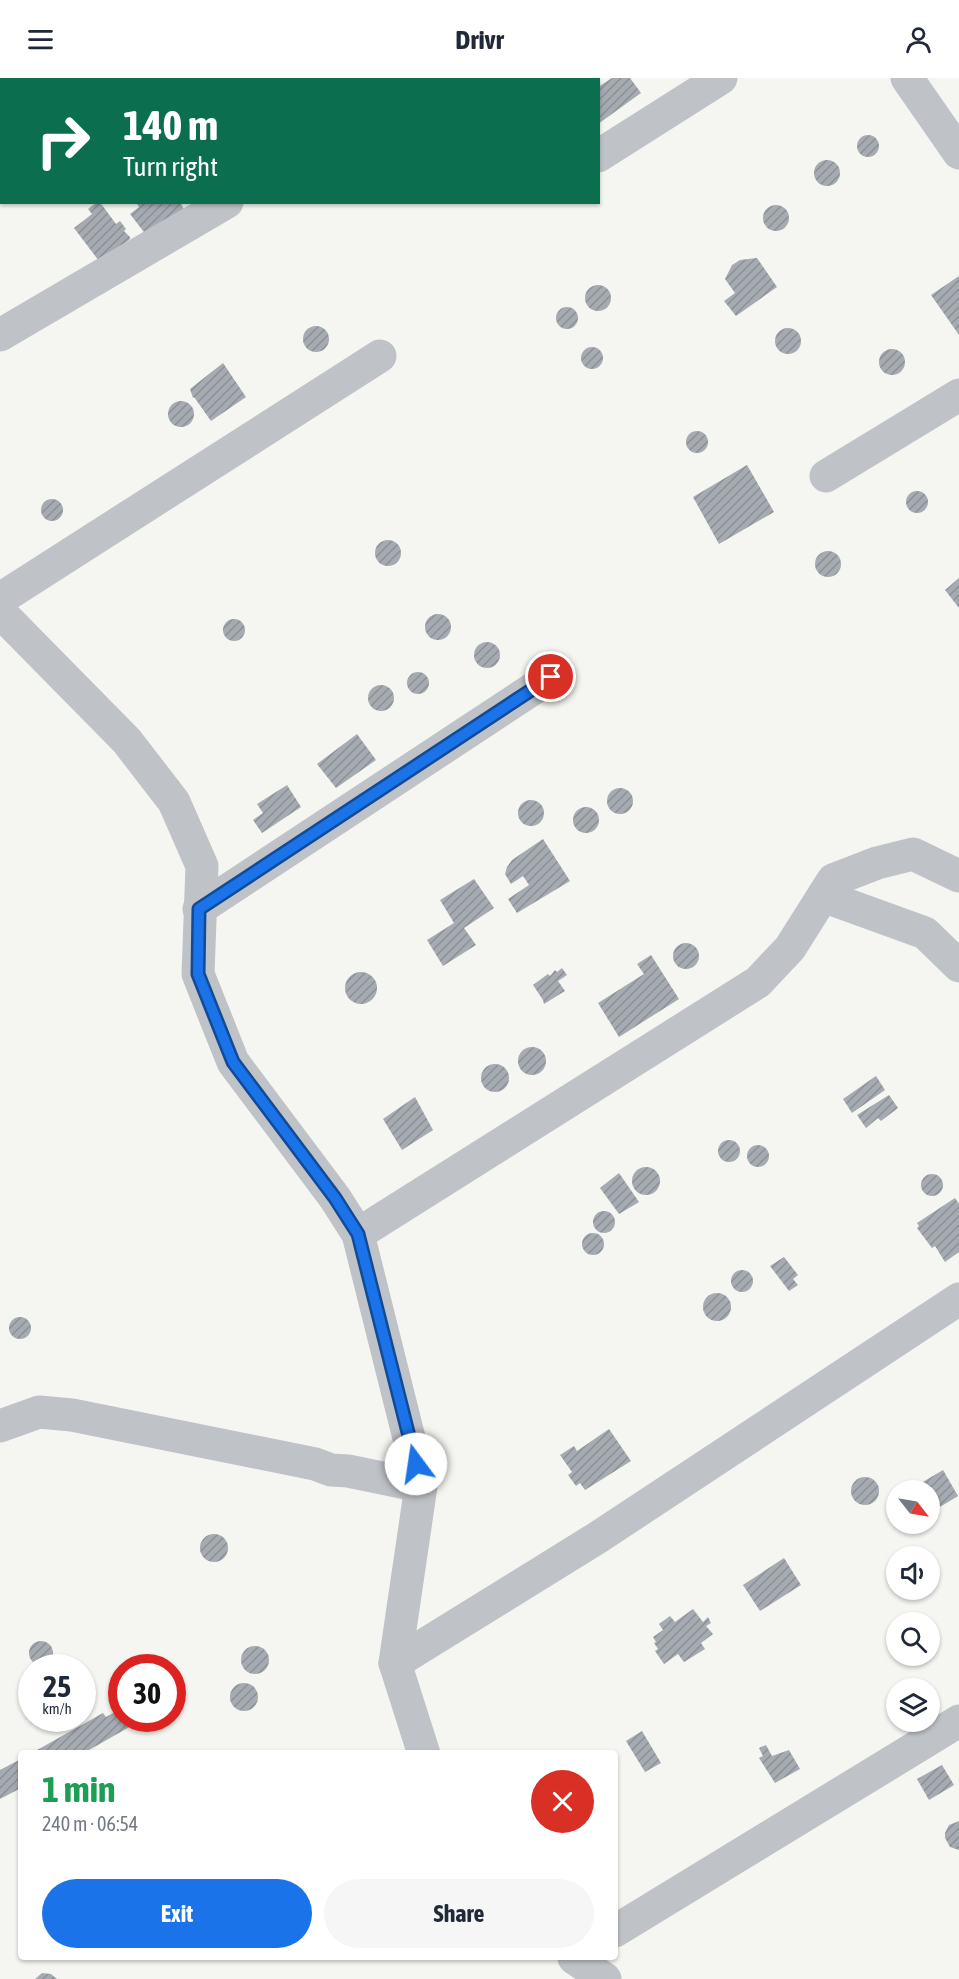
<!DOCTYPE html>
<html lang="en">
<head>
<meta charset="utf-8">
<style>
	body { margin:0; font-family:"Asap Condensed",sans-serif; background:#f6f6f7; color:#1f2937; height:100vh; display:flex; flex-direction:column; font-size:22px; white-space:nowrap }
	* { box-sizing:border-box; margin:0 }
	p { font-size:20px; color:#747a83 }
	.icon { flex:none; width:33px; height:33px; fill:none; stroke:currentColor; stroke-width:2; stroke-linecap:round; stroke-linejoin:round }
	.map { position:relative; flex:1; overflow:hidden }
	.drawer { position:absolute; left:18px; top:1672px; width:600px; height:210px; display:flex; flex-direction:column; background:#fff; border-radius:6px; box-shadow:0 2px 4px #0004 }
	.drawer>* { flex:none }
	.banner { position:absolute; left:0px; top:0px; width:600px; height:126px; box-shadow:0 2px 4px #0004; background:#0b6e4f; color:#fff; overflow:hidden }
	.needle { width:39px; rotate:121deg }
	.controls { position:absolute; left:886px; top:1402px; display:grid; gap:12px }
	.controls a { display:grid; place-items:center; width:54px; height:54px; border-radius:50%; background:#fff; box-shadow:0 2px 4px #0004; font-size:30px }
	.speed { position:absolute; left:18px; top:1576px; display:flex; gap:12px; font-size:30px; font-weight:700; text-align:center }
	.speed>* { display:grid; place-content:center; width:78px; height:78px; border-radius:50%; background:#fff; box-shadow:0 2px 4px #0004; line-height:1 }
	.speed small { font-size:15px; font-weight:400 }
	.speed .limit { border:9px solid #d22; background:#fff; color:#111 }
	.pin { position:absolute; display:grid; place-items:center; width:51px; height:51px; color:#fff; margin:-26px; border:3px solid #fff; border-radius:50%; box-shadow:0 2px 6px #0007 }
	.me { position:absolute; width:66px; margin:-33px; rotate:346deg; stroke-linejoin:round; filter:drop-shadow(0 0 4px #0008) }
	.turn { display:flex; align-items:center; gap:21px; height:126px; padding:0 24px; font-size:27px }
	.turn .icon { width:78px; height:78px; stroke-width:2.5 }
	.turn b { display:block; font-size:42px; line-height:51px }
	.round { display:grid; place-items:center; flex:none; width:63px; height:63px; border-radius:32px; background:#f6f6f7 }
	.summary { display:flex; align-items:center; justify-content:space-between; height:102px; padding:0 24px }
	h1 { font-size:36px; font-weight:700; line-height:45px; color:#1e9e55 }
	.button { display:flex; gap:12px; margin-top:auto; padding:12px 24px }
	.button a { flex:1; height:69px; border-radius:36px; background:#1a73e8; color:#fff; font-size:24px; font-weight:700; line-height:69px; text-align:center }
	.button a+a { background:#f6f6f7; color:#1f2937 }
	header { display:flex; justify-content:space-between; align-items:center; height:78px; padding:0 24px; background:#fff; font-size:27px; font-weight:700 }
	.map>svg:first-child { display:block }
</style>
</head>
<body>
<header><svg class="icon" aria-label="menu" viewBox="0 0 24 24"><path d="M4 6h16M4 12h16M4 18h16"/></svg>Drivr<svg class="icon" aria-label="person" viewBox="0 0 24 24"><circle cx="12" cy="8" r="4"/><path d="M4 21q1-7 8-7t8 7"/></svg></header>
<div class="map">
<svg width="959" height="1901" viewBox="0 0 959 1901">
	<defs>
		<pattern id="building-hatch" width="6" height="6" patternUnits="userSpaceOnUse" patternTransform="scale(1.5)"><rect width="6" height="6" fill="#a5abb1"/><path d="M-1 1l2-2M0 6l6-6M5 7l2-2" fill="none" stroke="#8a9095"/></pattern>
	</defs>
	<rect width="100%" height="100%" fill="#f5f5f2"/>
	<g fill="url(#building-hatch)">
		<polygon points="612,0 630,0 641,15 598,46 598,9"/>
		<circle cx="868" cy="68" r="11"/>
		<circle cx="827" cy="95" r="13"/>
		<polygon points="97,124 102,127 116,146 120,143 126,151 124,153 130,159 130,161 102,183 99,183 74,150 92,136 88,131"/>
		<polygon points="136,124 180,124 185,133 147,158 130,136 139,129"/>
		<circle cx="776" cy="140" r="13"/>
		<polygon points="757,180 777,209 736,238 724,223 735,215 725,201 732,187 740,182"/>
		<polygon points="959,198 959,257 931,217"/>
		<circle cx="598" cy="220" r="13"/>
		<circle cx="567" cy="240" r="11"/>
		<circle cx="316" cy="261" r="13"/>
		<circle cx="788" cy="263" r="13"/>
		<circle cx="592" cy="280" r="11"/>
		<circle cx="892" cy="284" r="13"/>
		<polygon points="223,285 246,319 211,343 194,319 193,320 190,311"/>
		<circle cx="181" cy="336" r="13"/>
		<circle cx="697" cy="364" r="11"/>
		<polygon points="747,387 774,434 719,466 693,419"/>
		<circle cx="917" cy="424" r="11"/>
		<circle cx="52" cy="432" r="11"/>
		<circle cx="388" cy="475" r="13"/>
		<circle cx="828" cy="486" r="13"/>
		<polygon points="959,500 959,530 945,512"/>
		<circle cx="438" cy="549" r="13"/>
		<circle cx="234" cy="552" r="11"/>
		<circle cx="487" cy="577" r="13"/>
		<circle cx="418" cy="605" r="11"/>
		<circle cx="381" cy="620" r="13"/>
		<polygon points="357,656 376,682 336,710 317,686"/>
		<polygon points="287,707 301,729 262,755 253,742 263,735 257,726"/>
		<circle cx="620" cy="723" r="13"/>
		<circle cx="531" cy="735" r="13"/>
		<circle cx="586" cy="742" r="13"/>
		<polygon points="543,761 570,803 517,835 508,821 529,807 523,798 511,806 505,796 507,789 512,782"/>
		<polygon points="474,801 494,830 464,850 476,867 443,888 427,862 454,845 440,822"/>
		<circle cx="686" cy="878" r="13"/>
		<polygon points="651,877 679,921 619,959 598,925 644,896 637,886"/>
		<polygon points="562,890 567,897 558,903 565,913 544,926 543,922 533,907 548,896 550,898 555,892 557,894"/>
		<circle cx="361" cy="910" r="16"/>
		<circle cx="532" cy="983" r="14"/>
		<circle cx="495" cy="1000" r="14"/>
		<polygon points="876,998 885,1012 852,1035 843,1021"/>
		<polygon points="889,1017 898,1030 881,1043 878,1040 866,1050 857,1037"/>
		<polygon points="415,1019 433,1052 402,1072 383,1041"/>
		<circle cx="729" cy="1073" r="11"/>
		<circle cx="758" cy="1078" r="11"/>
		<circle cx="646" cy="1103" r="14"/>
		<polygon points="619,1095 639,1124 619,1136 600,1110"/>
		<circle cx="932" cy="1107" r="11"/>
		<polygon points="955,1120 959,1126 959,1174 945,1184 935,1168 932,1170 917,1150 919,1148 917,1145"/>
		<circle cx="604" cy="1144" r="11"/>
		<circle cx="593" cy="1166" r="11"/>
		<polygon points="784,1179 798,1197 793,1201 798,1207 789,1213 770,1188"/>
		<circle cx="742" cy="1203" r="11"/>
		<circle cx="717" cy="1229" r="14"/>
		<circle cx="20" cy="1250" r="11"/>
		<polygon points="609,1351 631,1383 585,1412 580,1405 576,1408 568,1397 572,1394 560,1377 574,1368 577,1373"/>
		<polygon points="943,1392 958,1418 930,1435 930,1413 901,1413 909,1408 911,1411"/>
		<circle cx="865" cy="1413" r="14"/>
		<circle cx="214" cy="1470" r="14"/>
		<polygon points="784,1480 801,1507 760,1533 743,1507"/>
		<polygon points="693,1531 703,1544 708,1539 711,1545 706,1548 713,1556 701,1565 705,1571 684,1584 678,1576 664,1586 655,1573 658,1571 654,1565 656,1564 653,1559 663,1552 659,1546 670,1538 675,1544"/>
		<circle cx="41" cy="1575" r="12"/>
		<circle cx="255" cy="1582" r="14"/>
		<circle cx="244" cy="1619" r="14"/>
		<polygon points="122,1630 122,1641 129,1641 133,1647 82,1676 30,1676 103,1635 106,1639"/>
		<polygon points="642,1653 661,1685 645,1694 626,1663"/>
		<polygon points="766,1667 772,1678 789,1672 800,1691 775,1705 759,1680 763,1678 759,1670"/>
		<polygon points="21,1681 21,1710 0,1721 0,1692"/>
		<polygon points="942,1687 954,1707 929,1722 917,1701"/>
		<polygon points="959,1743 959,1772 950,1769 945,1760 945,1755 949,1747"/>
		<polygon points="42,1895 51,1896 57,1901 35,1901"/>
	</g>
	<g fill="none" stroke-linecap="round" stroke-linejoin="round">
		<g stroke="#bfc2c6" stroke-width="33">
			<polyline points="907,0 959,75"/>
			<polyline points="598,78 721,0"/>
			<polyline points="0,257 227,124"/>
			<polyline points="826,398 959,317"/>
			<polyline points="0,521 380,278"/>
			<polyline points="0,534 127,663 174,724 202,788 198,896 233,984 335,1120 358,1156 421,1408 395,1585 424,1676"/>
			<polyline points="823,818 925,855 959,888"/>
			<polyline points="199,831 551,599"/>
			<polyline points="358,1156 758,904 790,870 833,802 877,785 913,776 959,798"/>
			<polyline points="0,1348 39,1334 72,1337 315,1386 331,1392 348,1393 421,1408"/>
			<polyline points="395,1585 597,1460 959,1221"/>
			<polyline points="615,1853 959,1643"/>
			<polyline points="574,1880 605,1901"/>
		</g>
	</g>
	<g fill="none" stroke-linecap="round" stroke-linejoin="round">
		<defs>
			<polyline id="route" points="416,1386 358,1156 335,1120 233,984 198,896 199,831 551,599"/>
		</defs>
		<use href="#route" stroke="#114b97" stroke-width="15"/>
		<use href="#route" stroke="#1a73e8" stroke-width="10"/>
	</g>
</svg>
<div class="controls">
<a><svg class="needle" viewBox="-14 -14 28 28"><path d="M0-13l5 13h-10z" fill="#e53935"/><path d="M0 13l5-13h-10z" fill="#747a83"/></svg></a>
<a><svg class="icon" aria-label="sound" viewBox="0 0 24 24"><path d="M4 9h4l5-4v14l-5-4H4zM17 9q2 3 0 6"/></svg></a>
<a><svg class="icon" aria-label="search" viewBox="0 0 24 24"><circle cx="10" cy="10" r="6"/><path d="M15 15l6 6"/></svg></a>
<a><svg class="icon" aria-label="layers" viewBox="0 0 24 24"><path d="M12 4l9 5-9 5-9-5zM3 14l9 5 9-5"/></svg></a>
</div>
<div class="speed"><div>25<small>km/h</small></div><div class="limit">30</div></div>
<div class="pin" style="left:551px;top:599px;background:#d93025"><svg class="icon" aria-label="arrive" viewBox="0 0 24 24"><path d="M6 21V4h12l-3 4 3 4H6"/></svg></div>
<svg class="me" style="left:416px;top:1386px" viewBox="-20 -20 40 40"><circle r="19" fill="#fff"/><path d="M0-13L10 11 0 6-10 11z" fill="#1a73e8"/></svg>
<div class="banner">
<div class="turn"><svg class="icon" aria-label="right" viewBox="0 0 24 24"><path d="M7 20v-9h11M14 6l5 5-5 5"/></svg><div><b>140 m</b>Turn right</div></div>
</div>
<section class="drawer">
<div class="summary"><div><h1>1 min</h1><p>240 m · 06:54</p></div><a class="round" style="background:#d93025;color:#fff"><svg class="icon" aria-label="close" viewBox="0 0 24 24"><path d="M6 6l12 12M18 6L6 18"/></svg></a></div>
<div class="button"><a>Exit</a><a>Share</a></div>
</section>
</div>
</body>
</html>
